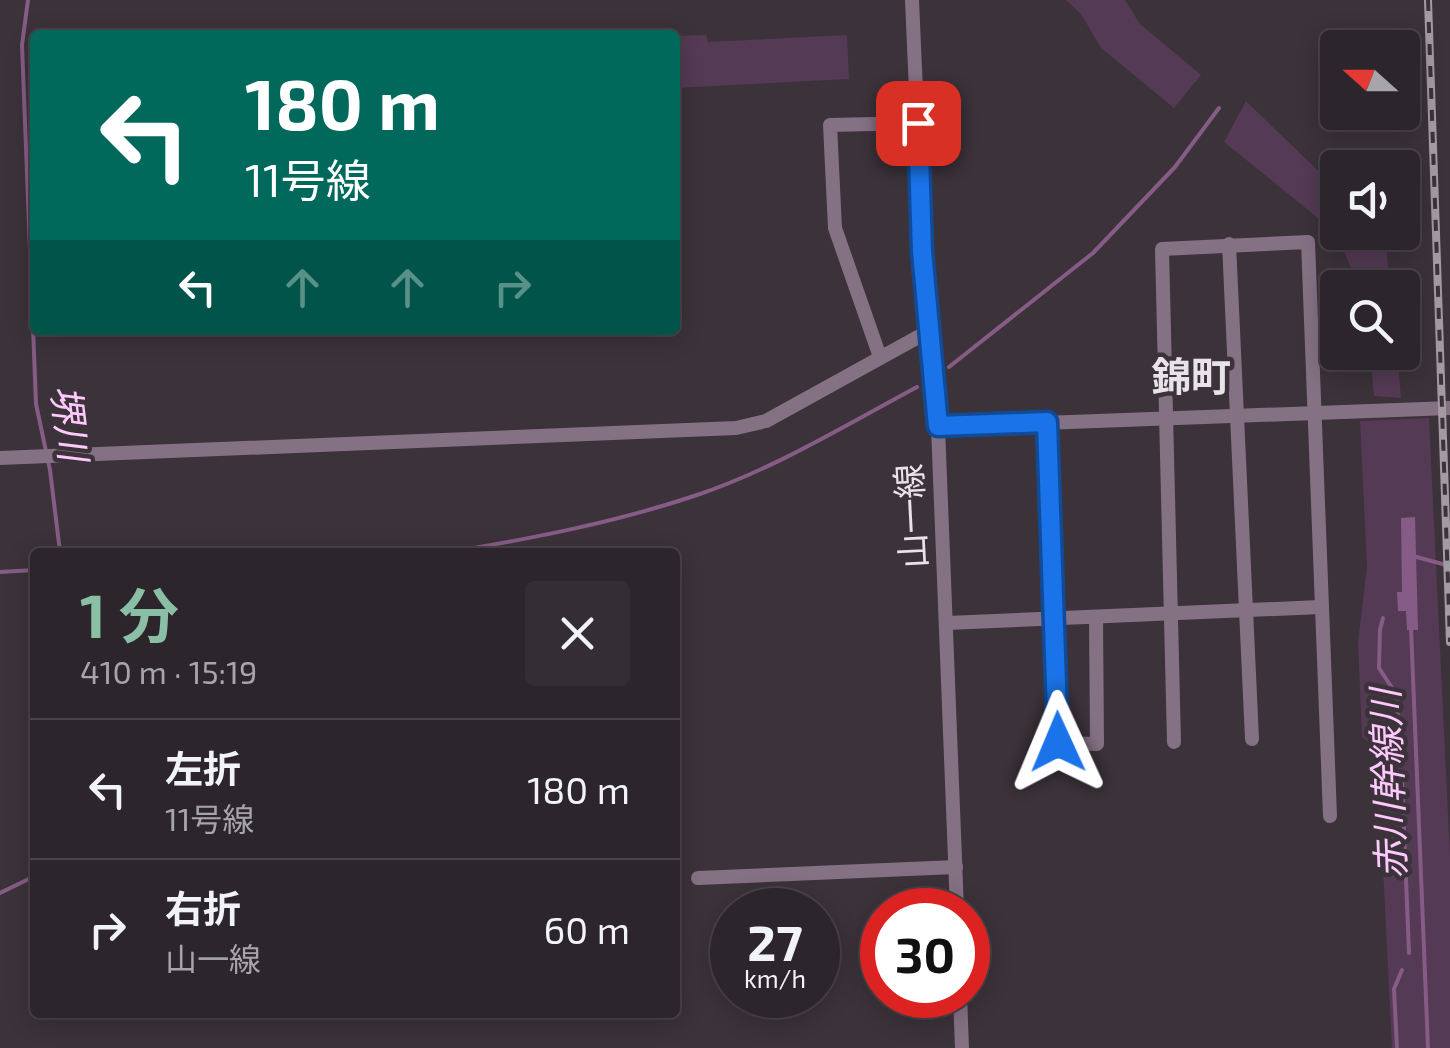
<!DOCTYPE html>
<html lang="ja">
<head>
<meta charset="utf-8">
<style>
	body { margin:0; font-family:"Exo 2","Noto Sans JP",sans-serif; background:#342e34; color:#f1f3f6; height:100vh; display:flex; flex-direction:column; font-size:38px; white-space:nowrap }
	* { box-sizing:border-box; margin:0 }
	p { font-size:32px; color:#a6a5a9 }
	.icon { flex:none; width:55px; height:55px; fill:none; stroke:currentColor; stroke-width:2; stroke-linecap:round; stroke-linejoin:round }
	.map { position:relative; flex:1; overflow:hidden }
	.sheet { position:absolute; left:30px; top:548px; width:650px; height:470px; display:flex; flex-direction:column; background:#2c262c; border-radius:10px; box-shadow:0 5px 25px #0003,0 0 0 2px #484348 }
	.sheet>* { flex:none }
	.hud { position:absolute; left:30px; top:30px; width:650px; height:305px; border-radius:10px; box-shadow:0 5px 25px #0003,0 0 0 2px #484348; background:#00695c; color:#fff; overflow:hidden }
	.needle { width:65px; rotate:291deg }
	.tools { position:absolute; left:1320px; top:30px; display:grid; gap:20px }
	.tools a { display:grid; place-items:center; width:100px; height:100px; border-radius:10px; background:#2c262c; box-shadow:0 5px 25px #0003,0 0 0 2px #484348; font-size:50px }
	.speed { position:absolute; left:710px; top:888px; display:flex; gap:20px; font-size:50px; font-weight:700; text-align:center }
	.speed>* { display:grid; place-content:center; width:130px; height:130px; border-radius:50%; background:#2c262c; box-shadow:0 5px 25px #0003,0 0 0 2px #484348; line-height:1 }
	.speed small { font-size:25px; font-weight:400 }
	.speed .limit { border:15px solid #d22; background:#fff; color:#111 }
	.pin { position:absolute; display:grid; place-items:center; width:85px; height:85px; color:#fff; margin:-42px; border-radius:20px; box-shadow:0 5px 15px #0006 }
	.me { position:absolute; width:110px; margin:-55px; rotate:359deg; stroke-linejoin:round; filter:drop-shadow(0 0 8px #0008) }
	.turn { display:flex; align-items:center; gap:35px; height:210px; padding:0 50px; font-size:45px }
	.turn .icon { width:130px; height:130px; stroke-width:2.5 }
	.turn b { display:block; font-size:70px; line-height:85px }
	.lanes { display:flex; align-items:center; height:95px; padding:0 50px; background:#0003; justify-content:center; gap:50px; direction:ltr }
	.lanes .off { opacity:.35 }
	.round { display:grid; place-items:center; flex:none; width:105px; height:105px; border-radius:10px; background:#342e34 }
	.overview { display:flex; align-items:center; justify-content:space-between; height:170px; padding:0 50px }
	h1 { font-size:60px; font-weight:700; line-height:75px; color:#8abfa5 }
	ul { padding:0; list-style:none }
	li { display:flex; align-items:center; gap:30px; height:140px; padding:0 50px; border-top:2px solid #484348 }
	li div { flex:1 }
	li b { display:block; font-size:38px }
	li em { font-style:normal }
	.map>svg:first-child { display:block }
</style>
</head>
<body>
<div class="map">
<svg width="1450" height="1048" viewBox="0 0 1450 1048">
	<rect width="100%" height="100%" fill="#3b323a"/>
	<g fill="#543a54">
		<polygon points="1066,0 1125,0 1140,24 1201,75 1174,108 1101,48 1081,14"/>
		<polygon points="706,35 708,42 847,35 849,79 675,88 675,36"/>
		<polygon points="1246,101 1337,189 1338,232 1382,233 1385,235 1390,287 1358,287 1341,243 1318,218 1224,142"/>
		<polygon points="1370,353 1397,353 1401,398 1374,396"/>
		<polygon points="1429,418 1450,856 1450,1048 1392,1048 1381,828 1371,744 1362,737 1358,642 1367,567 1360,421"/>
	</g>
	<polygon fill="#865c86" points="1415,517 1418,630 1407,630 1406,611 1398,611 1397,592 1402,592 1401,518"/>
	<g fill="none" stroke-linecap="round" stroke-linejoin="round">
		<g stroke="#865c86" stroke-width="4">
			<polyline points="28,0 22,45 36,404 50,470 60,552"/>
			<polyline points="949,367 1093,253 1175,167 1219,108"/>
			<path d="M451,552C534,538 617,522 697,495C774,469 846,425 917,387"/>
			<polyline points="1413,556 1450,566"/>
			<polyline points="0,572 35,570"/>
			<polyline points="1383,618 1380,630 1379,668 1396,694 1398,717 1391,738 1394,760"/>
			<polyline points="1411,628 1428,1048"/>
			<polyline points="1402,780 1409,953"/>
			<polyline points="0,893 35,876"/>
			<polyline points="1397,1048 1394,989 1402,970"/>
		</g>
		<g stroke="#857184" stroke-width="14">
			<polyline points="912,0 923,251 938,427 957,910"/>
			<polyline points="1229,244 1252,739"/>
			<polyline points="880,357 835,228 830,125 918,123"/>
			<polyline points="1047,422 1058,743 1097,744 1096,617"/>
			<polyline points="938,427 1450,408"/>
			<polyline points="0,458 736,428 766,421 929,331"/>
			<polyline points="947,623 1320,607"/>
			<polyline points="1174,742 1162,249 1308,242 1330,816"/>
			<polyline points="698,878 956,867"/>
			<polyline points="960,995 962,1048"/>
		</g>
		<defs>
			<polyline id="rail" points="1428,0 1450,642"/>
		</defs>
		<use href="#rail" stroke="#a29ba2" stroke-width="8"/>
		<use href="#rail" stroke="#3b323a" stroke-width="4" stroke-dasharray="11" stroke-linecap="butt"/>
	</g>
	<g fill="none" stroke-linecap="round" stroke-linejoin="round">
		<defs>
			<polyline id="route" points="918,123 922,251 938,426 1047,422 1058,742"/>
		</defs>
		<use href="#route" stroke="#114b97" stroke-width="25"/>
		<use href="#route" stroke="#1a73e8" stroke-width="18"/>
	</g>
	<g text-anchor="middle" stroke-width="9" stroke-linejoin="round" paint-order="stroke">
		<g font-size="35" fill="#e8e3e8" stroke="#3b323a">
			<text transform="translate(912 516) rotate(-93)" y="12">山一線</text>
		</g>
		<g font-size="38" font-style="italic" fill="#fec9fd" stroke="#3b323a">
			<text transform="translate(69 423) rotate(83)" y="13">堺川</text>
			<text transform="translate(1389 784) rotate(-92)" y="13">赤川幹線川</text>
		</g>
		<g font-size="40" font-weight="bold" fill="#e8e3e8" stroke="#3b323a">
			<text x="1191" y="391">錦町</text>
		</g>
	</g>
</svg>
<div class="tools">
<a><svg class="needle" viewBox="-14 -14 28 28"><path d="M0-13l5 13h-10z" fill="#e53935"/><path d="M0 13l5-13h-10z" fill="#a6a5a9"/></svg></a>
<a><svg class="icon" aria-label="sound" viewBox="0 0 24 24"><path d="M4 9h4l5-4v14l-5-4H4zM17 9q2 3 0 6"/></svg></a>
<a><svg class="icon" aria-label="search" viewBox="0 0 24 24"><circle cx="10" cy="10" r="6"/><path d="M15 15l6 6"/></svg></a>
</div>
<div class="speed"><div>27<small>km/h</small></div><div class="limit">30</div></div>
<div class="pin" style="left:918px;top:123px;background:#d93025"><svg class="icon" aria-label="arrive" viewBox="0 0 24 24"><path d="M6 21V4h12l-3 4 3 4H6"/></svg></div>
<svg class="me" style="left:1058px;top:742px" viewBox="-20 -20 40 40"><path d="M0-17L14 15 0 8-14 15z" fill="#1a73e8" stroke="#fff" stroke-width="4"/></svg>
<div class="hud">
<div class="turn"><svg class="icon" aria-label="left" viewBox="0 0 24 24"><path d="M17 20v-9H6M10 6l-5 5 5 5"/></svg><div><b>180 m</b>11号線</div></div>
<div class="lanes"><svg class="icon" aria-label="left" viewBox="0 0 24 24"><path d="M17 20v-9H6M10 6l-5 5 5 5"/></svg><svg class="icon off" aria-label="ahead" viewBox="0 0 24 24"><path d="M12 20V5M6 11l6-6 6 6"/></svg><svg class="icon off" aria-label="ahead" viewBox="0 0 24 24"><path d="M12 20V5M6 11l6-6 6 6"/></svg><svg class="icon off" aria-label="right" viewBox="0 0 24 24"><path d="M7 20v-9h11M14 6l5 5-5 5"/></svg></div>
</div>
<section class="sheet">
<div class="overview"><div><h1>1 分</h1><p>410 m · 15:19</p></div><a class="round"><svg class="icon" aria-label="close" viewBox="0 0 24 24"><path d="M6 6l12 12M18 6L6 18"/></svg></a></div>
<ul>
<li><svg class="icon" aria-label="left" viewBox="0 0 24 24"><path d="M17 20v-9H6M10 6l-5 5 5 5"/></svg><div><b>左折</b><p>11号線</p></div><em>180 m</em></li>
<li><svg class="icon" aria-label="right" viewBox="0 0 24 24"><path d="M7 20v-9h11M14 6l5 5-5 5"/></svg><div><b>右折</b><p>山一線</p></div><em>60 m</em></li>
</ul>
</section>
</div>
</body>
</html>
